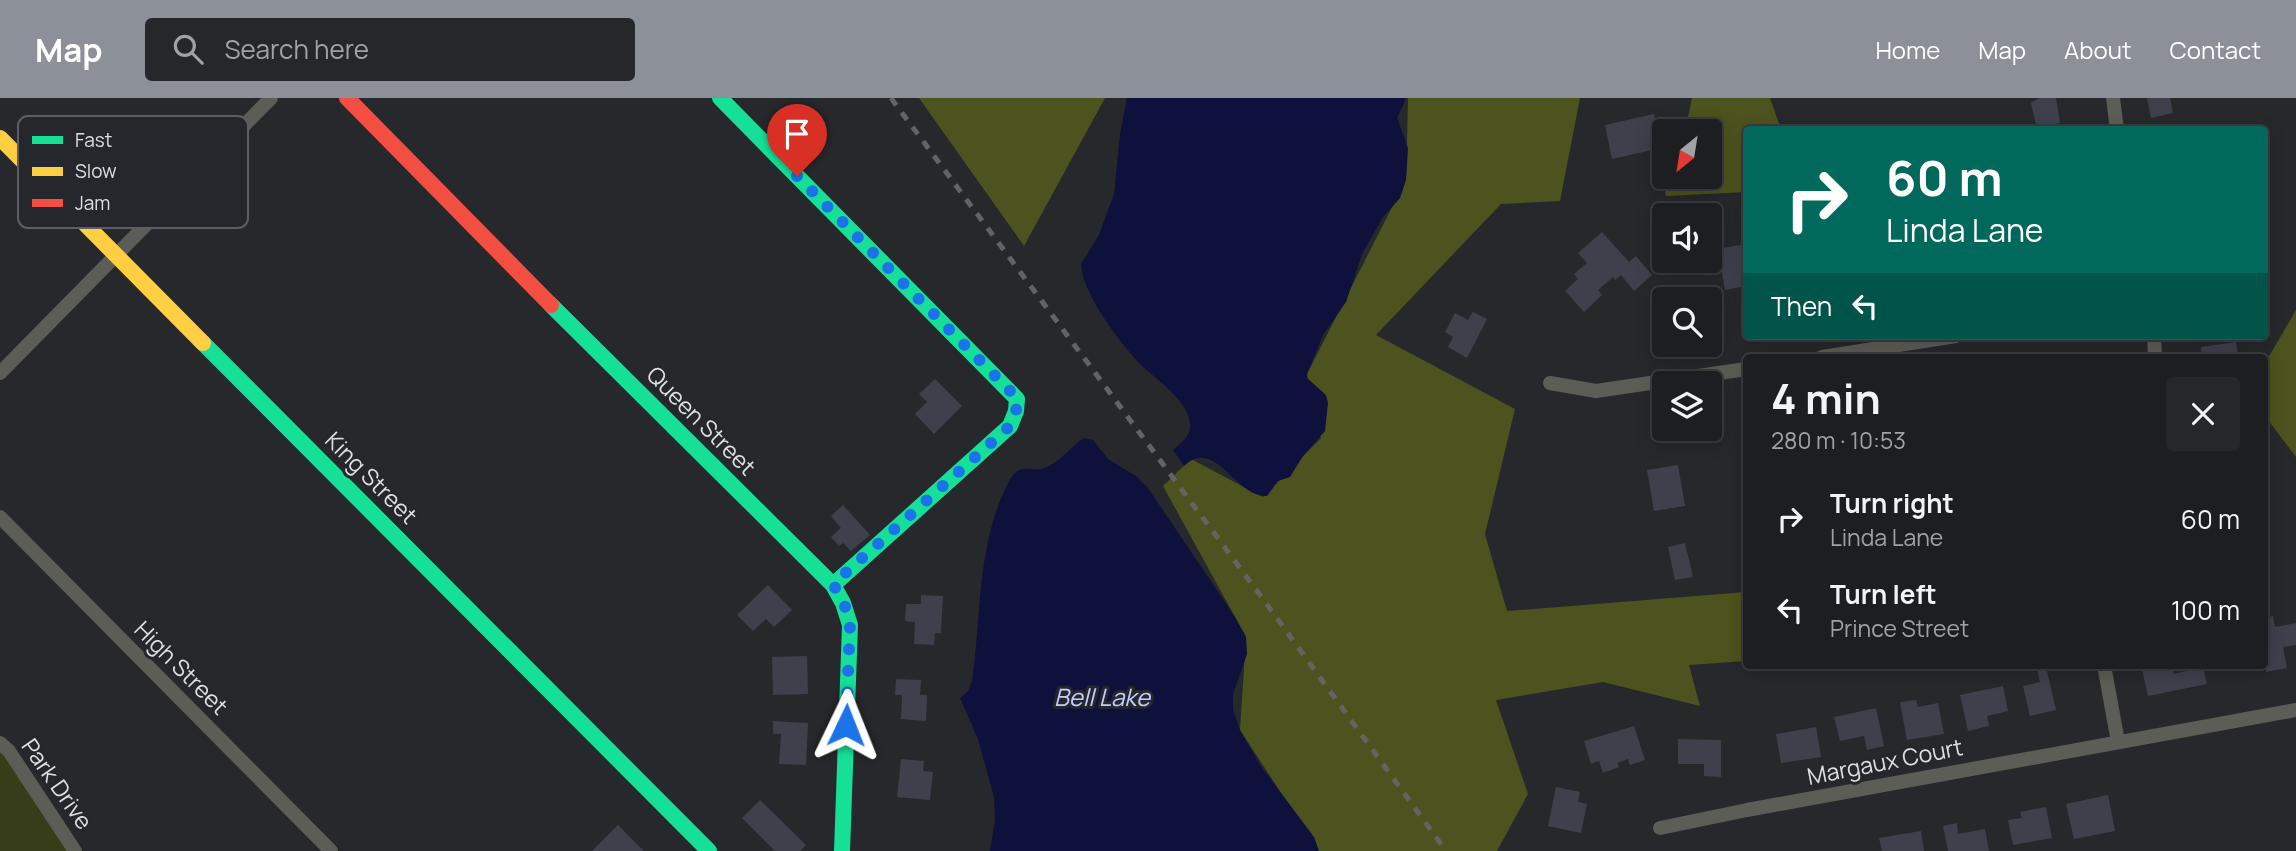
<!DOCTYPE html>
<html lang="en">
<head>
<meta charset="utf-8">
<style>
	body { margin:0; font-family:Manrope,sans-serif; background:#25272a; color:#f1f3f6; height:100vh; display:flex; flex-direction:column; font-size:26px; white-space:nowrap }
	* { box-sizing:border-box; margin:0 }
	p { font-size:23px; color:#a0a2a5 }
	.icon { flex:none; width:38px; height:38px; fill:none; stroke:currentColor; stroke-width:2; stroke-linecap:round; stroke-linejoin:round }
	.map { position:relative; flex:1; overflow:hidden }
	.drawer { position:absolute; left:1743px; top:256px; width:525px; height:315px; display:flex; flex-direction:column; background:#1d1e21; border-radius:7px; box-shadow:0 4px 18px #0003,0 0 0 2px #3b3c3f }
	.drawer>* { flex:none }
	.guide { position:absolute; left:1743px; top:28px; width:525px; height:214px; border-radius:7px; box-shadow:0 4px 18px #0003,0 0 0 2px #3b3c3f; background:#00695c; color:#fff; overflow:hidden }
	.needle { width:46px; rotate:210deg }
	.tools { position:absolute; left:1652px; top:21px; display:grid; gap:14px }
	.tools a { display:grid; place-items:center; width:70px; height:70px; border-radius:7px; background:#1d1e21; box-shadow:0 4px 18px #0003,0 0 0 2px #3b3c3f; font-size:35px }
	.pin { position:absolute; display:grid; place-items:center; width:60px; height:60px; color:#fff; margin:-72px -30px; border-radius:50% 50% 50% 0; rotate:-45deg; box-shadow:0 0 7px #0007 }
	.pin .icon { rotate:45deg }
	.me { position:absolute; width:77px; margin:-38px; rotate:2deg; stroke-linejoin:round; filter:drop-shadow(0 0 5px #0008) }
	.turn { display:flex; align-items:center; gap:24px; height:147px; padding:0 28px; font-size:32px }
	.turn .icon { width:91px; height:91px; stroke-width:2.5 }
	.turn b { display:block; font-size:49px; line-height:60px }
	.then { display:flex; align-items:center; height:66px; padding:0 28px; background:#0003; gap:14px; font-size:26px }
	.round { display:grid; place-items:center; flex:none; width:74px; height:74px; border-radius:7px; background:#25272a }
	.overview { display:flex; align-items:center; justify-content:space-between; height:119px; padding:0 28px }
	h1 { font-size:42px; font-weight:700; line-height:52px }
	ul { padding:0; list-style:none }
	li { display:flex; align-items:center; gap:21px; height:91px; padding:0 28px }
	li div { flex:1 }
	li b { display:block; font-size:26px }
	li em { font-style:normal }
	header { display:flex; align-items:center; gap:42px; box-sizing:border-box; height:98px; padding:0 35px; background:#8c9099; color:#fff }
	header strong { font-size:33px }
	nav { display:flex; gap:38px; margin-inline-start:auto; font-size:24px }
	.search { width:490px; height:63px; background:#25272a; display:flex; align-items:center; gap:18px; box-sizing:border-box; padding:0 24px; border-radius:7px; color:#a0a2a5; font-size:26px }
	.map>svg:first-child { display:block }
</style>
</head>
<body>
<header>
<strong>Map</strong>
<div class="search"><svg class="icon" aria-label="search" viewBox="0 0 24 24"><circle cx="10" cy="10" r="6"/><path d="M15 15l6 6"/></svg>Search here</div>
<nav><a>Home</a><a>Map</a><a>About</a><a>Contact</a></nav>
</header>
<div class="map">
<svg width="2296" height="753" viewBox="0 0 2296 753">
	<rect width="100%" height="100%" fill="#27282c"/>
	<polygon fill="#383d19" points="0,645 75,753 0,753"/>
	<g fill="#4d531e">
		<polygon points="919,0 1105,0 1024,148"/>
		<polygon points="1408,0 1580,0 1560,103 1501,106 1376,237 1515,311 1485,436 1507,513 1746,494 1746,563 1689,567 1700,608 1603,584 1496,602 1528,696 1497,753 1319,753 1240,632 1246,539 1163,388 1191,361 1263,399 1321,340 1307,276 1406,82"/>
		<polygon points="1692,0 1770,0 1781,31 1746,32 1746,94 1666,98 1661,72 1664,69 1664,79 1710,79 1710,33 1685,33"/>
		<polygon points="2296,212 2296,359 2265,318 2264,267"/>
	</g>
	<g fill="#0e113b">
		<path d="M1127,0H1406L1397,20L1408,50L1406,82L1400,100L1383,119L1362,156L1346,204L1323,237L1307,276V280L1326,297L1328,305L1325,333L1303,358L1290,379L1278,383L1267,398C1235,400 1216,338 1184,368L1173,352C1180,345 1192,338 1190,326C1188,302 1158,283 1142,268C1121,246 1082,196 1081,166L1099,137L1114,96L1120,36Z"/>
		<path d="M1084,340L1093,342L1108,361L1136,378L1148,390L1235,519L1246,539L1247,556L1233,596V612L1240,632L1260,667L1314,739L1319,753H990L995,722L994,699L978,641L960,600L968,593L972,583C981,522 977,457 1002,398C1006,390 1009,381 1015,375C1023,367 1031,373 1041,371C1060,366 1069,349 1084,340Z"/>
	</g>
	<g fill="#3e414c">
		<polygon points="2039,0 2056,0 2060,25 2056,26 2057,32 2037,32 2031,5"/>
		<polygon points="2147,0 2170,0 2173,15 2151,20"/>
		<polygon points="1654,16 1661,50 1612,61 1605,27"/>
		<polygon points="1602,134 1629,164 1636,158 1652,177 1634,193 1621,177 1615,182 1613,179 1598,192 1602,197 1584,214 1565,193 1578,181 1574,176 1587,165 1578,155"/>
		<polygon points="1746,146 1746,173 1744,174 1746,188 1725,192 1718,151"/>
		<polygon points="1473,214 1487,221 1467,260 1448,249 1453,239 1445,234 1455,215 1468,222"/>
		<polygon points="2236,244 2238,259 2202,259 2201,249"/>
		<polygon points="935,281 962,308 934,336 915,316 927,304 919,296"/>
		<polygon points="1678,367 1685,408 1654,413 1647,372"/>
		<polygon points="843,407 870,437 851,453 843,445 839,448 831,439 841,430 831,418"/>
		<polygon points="1685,445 1693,479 1675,482 1668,449"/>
		<polygon points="768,487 792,512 774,529 766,521 753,533 737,517"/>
		<polygon points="921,497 943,498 941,535 935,535 934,547 914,546 915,524 905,523 906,506 921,506"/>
		<polygon points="2273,518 2275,529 2296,525 2296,547 2283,549 2287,570 2266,574 2264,520"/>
		<polygon points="807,558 808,596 773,597 772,559"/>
		<polygon points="2036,567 2055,567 2056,571 2047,573 2056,612 2030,618 2023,588 2040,584"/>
		<polygon points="2160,567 2172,567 2174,576 2203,569 2207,586 2148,598 2142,571"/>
		<polygon points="896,581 921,582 920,597 927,597 926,623 901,621 902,597 895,597"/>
		<polygon points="2003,588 2008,613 1987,618 1989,628 1968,633 1960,597"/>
		<polygon points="1916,602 1918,609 1938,605 1944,636 1907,642 1900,604"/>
		<polygon points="1876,610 1884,648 1867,652 1864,638 1840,643 1834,619"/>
		<polygon points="773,623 808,625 806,667 779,666 781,636 773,636"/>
		<polygon points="1634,628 1645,662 1630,667 1628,661 1617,665 1619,669 1603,675 1599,663 1591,666 1584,643"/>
		<polygon points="1816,629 1821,659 1781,665 1776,636"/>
		<polygon points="1678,641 1721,642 1721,679 1704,678 1704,666 1678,666"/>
		<polygon points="901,661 924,663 923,673 933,674 930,702 897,699"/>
		<polygon points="1556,689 1580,694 1578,704 1587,706 1581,735 1548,728"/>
		<polygon points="2108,697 2115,733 2074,741 2066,706"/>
		<polygon points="760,702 806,747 800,753 775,753 742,720"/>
		<polygon points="2046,709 2052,740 2013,747 2008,722 2022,720 2020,714"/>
		<polygon points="1957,725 1958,736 1985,731 1989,753 1948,753 1943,728"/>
		<polygon points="618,727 644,753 592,753"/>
		<polygon points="1921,733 1924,753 1882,753 1879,740"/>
	</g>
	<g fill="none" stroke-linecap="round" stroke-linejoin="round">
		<g stroke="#5b5d56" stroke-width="14">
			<polyline points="2113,0 2117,32"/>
			<polyline points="2154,238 2155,259"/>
			<polyline points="1822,259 1956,238"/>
			<polyline points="0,275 271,0"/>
			<polyline points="1550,285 1596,293 1746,271"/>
			<polyline points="0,419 331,753"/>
			<polyline points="2104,567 2118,644"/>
			<polyline points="0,645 9,653 75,753"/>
			<polyline points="1660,730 1747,712 2296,612"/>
		</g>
		<g stroke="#16e098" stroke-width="16">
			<polyline points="720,0 1017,301 1016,313 1010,328 833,487"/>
			<polyline points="551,207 833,487 843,505 850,527 842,753"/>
			<polyline points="203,245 709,753"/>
		</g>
		<polyline stroke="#ffcf43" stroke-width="16" points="0,40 203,245"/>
		<polyline stroke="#f24e42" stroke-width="16" points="347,0 551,207"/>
		<polyline stroke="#636462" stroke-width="5" stroke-dasharray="9 9" stroke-linecap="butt" points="891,0 1263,501 1446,753"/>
	</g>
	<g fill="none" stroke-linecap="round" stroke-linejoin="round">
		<polyline stroke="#1a73e8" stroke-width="12" stroke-dasharray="0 21.6" points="797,78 1017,300 1016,313 1010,328 833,486 844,505 850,527 846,627"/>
	</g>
	<g text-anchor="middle" stroke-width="6" stroke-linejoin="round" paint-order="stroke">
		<g font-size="23" fill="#dedfe3" stroke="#26272d">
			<text transform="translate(701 323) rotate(45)" y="8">Queen Street</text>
			<text transform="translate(371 380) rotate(45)" y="8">King Street</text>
			<text transform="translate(181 570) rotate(45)" y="8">High Street</text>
			<text transform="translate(1885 664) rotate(-11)" y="8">Margaux Court</text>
			<text transform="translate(57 686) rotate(55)" y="8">Park Drive</text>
		</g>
		<g font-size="24" font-style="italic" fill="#c1cfff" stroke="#26272d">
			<text x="1102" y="608">Bell Lake</text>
		</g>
	</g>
	<rect x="18" y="18" width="230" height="112" rx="10" fill="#26272d" stroke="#5d5e64" stroke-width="2"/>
	<rect x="32" y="38" width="31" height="8" fill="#16e098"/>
	<rect x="32" y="69" width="31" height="9" fill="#ffcf43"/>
	<rect x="32" y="101" width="31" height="8" fill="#f24e42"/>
	<g font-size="19" fill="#dedfe3">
		<text x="75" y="49">Fast</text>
		<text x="75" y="80">Slow</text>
		<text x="75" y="112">Jam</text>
	</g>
</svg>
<div class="tools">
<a><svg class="needle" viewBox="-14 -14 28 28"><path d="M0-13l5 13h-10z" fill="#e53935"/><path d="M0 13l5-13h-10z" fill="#a0a2a5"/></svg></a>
<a><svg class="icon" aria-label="sound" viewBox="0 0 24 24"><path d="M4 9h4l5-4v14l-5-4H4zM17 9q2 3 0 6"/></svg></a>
<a><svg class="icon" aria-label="search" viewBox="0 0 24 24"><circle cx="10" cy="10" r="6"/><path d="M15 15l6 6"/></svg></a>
<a><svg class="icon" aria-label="layers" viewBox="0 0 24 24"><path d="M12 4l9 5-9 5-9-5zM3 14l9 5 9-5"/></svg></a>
</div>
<div class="pin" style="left:797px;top:78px;background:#d93025"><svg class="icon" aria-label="arrive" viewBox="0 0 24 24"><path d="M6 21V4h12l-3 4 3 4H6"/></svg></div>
<svg class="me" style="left:846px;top:627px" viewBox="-20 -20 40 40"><path d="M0-17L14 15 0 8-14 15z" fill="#1a73e8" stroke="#fff" stroke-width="4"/></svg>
<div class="guide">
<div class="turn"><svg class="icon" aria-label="right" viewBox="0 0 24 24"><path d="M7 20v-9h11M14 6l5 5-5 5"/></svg><div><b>60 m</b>Linda Lane</div></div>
<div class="then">Then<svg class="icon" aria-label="left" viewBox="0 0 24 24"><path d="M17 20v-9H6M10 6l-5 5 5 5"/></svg></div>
</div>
<section class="drawer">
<div class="overview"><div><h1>4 min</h1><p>280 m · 10:53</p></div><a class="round"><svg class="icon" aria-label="close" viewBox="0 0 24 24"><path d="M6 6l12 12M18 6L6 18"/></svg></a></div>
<ul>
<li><svg class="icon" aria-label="right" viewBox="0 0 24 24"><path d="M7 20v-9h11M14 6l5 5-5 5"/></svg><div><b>Turn right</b><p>Linda Lane</p></div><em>60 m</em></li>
<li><svg class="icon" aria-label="left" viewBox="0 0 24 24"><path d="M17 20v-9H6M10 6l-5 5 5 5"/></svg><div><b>Turn left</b><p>Prince Street</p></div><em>100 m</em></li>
</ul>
</section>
</div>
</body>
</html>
